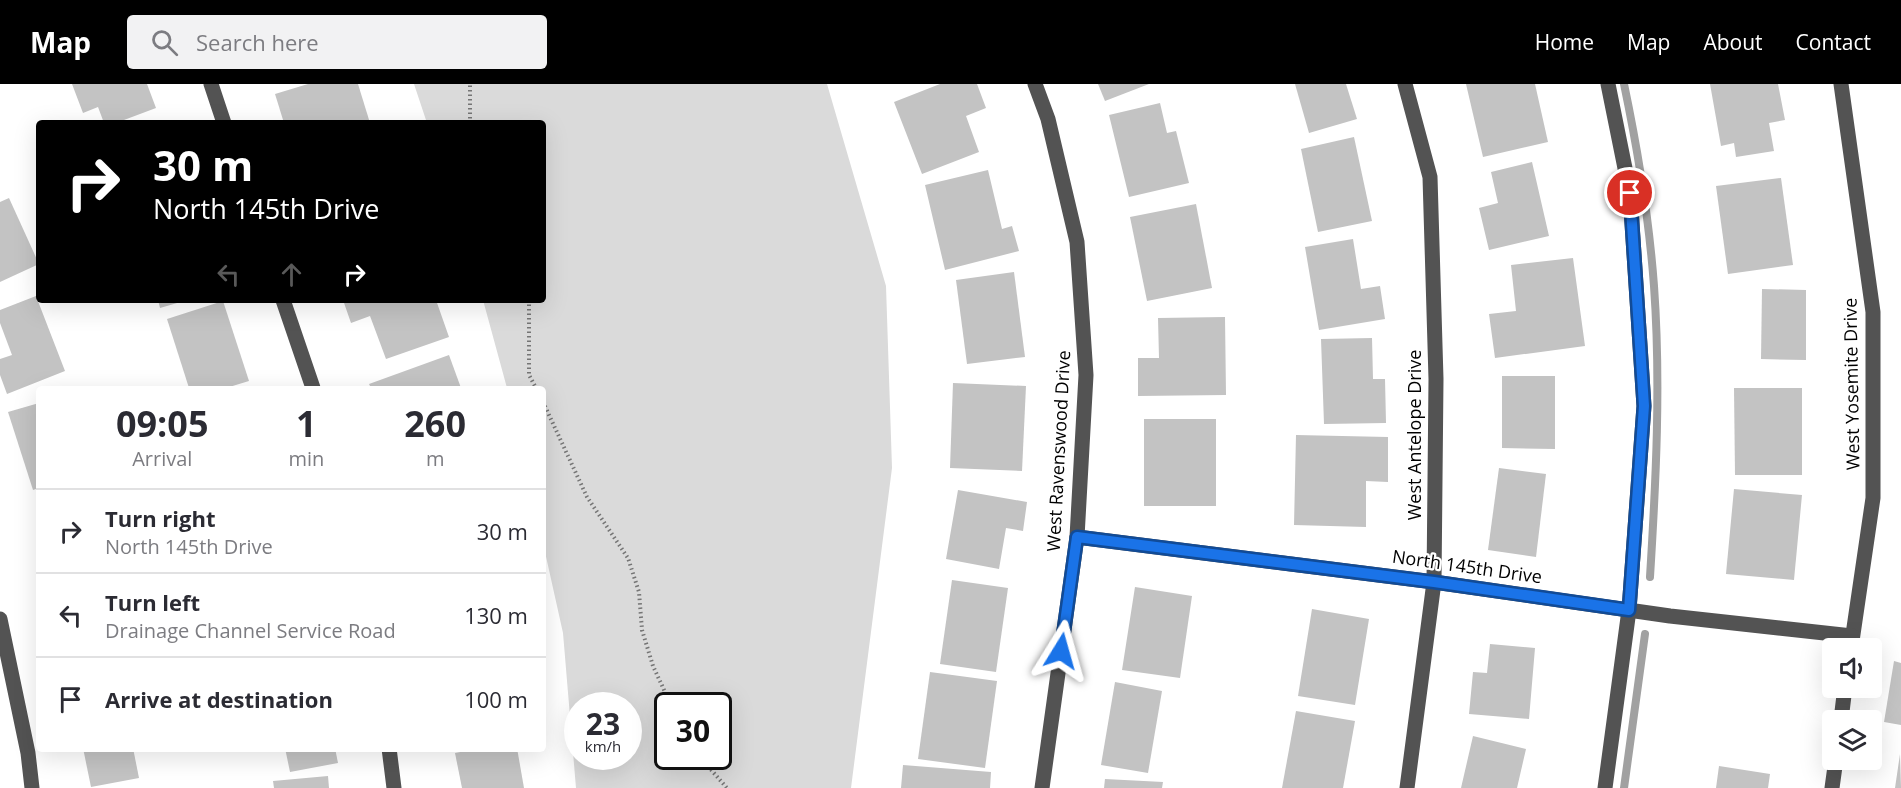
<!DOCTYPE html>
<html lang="en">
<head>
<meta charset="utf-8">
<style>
	body { margin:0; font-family:"Open Sans",sans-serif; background:#f2f2f3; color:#2b2b33; height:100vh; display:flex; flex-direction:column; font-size:22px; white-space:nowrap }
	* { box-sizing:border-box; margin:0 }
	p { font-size:20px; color:#7c7c81 }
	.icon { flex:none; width:33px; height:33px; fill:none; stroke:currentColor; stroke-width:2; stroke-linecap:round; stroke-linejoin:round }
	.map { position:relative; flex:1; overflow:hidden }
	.drawer { position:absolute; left:36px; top:302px; width:510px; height:366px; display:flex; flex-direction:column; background:#fff; border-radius:6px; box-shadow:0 6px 24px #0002 }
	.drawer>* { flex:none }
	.banner { position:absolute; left:36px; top:36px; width:510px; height:183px; border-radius:6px; box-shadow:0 6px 24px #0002; background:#000; color:#fff; overflow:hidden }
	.controls { position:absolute; left:1822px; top:554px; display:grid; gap:12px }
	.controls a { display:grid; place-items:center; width:60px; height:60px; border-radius:6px; background:#fff; box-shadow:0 6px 24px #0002; font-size:30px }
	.speed { position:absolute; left:564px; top:608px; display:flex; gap:12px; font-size:30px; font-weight:700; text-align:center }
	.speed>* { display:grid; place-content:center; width:78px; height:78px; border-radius:50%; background:#fff; box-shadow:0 6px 24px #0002; line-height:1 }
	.speed small { font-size:15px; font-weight:400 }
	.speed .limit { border:3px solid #111; border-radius:9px; background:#fff; color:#111 }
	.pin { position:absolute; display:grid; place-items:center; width:51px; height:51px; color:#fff; margin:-26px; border:3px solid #fff; border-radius:50%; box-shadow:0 2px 6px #0007 }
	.me { position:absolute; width:66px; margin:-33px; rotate:8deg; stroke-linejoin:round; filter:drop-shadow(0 0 4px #0008) }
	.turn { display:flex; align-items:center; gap:21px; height:126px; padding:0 18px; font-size:27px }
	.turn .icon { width:78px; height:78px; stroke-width:2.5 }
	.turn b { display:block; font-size:42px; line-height:51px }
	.lanes { display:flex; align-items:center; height:57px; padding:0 18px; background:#0003; justify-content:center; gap:30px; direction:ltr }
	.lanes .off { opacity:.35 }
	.eta { display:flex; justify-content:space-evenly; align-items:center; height:102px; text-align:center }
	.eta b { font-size:36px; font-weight:700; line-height:42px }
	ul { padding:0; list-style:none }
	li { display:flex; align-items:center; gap:18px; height:84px; padding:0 18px; border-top:2px solid #e1e1e2 }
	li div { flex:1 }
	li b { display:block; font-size:22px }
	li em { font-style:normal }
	header { display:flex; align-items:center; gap:36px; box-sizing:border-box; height:84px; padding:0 30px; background:#000; color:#fff }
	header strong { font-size:28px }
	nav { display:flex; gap:33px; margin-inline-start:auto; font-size:21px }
	.search { width:420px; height:54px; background:#f2f2f3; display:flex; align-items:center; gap:15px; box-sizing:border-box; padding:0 21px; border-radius:6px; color:#7c7c81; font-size:22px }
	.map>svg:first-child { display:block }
</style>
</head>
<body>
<header>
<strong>Map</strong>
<div class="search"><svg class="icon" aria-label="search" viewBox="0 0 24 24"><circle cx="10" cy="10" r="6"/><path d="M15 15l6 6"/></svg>Search here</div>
<nav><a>Home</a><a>Map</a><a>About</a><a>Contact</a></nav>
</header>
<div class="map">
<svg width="1901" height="704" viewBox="0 0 1901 704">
	<rect width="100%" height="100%" fill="#fff"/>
	<path fill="#dadada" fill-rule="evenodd" d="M414,0H827L886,202L892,384L851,704H576L563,549L543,459V304H507L483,216H543V39H427ZM578,621H628V672H578ZM668,621H718V672H668Z"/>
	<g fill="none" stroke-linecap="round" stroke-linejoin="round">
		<g stroke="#a1a1a1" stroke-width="8">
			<path d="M1624,0C1638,67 1649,134 1654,202C1661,299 1656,396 1650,493"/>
			<polyline points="1624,704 1645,550"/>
		</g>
	</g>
	<g fill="#c3c3c3">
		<polygon points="72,0 147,0 156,24 116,39 104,39 98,23 83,29"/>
		<polygon points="308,0 358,0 370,39 284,39 275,10"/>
		<polygon points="940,0 977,0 986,24 966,32 979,68 922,90 894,18"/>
		<polygon points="1098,0 1149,0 1105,17"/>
		<polygon points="1295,0 1346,0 1357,35 1309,49"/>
		<polygon points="1466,0 1535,0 1548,58 1483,73"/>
		<polygon points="1710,0 1778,0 1785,36 1769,39 1774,67 1736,73 1734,59 1721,62"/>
		<polygon points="1160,19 1167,49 1176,47 1189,99 1129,113 1109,31"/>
		<polygon points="1354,53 1372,137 1318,148 1301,65"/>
		<polygon points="1532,78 1549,152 1489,166 1479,124 1498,119 1491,88"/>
		<polygon points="988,86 1002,145 1012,142 1019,167 945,186 925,101"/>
		<polygon points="1781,94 1793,181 1728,190 1716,102"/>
		<polygon points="9,114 39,180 0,198 0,118"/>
		<polygon points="1196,120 1212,204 1147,217 1130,133"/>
		<polygon points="1353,155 1361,205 1380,202 1385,235 1319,246 1305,163"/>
		<polygon points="1573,174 1585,262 1495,274 1489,230 1516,227 1511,181"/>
		<polygon points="1014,188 1025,273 967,280 956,196"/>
		<polygon points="1762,205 1806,206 1806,276 1761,275"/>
		<polygon points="36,212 65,287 7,310 0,291 0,275 12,271 0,239 0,226"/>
		<polygon points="158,216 184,216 184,217 160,224"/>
		<polygon points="343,216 436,216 449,253 386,275 370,232 351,239"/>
		<polygon points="223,217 249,297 226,304 189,304 167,235"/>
		<polygon points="1225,233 1226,311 1138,312 1138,274 1159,274 1158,234"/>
		<polygon points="1372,254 1373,295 1385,295 1386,339 1324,340 1321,255"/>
		<polygon points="449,271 461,304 371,304 369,300"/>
		<polygon points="1502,292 1555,292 1555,365 1502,364"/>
		<polygon points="953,299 1026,302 1022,387 950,384"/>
		<polygon points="1734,304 1802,304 1802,391 1735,391"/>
		<polygon points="39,319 39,404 33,406 8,328"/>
		<rect x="1144" y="335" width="72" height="87"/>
		<polygon points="1296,351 1388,353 1388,398 1366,397 1366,443 1294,441"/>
		<polygon points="1499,384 1546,390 1536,473 1488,466"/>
		<polygon points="1734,405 1802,411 1794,496 1726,490"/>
		<polygon points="958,406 1027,418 1023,447 1006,444 999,485 946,475"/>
		<polygon points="952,496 1008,504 996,588 940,580"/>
		<polygon points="1135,503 1192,512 1180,594 1122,586"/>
		<polygon points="1312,525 1369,535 1355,621 1298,612"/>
		<polygon points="1490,560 1535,564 1529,635 1469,630 1473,588 1487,589"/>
		<polygon points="1894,577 1901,579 1901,641 1884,638"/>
		<polygon points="930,588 997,597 985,684 918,675"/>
		<polygon points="1115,598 1162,607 1148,689 1101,681"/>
		<polygon points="1296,627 1355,637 1343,704 1282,704"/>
		<polygon points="1473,652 1526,665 1517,704 1461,704"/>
		<polygon points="83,664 133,664 139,694 91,703"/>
		<polygon points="285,664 335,664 338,679 290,688"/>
		<polygon points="482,664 517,664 524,704 462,704 455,669"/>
		<polygon points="1900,670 1901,704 1895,704"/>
		<polygon points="903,681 991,688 990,704 901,704"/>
		<polygon points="1719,682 1770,690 1768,704 1716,704"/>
		<polygon points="328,692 329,704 274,704 273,697"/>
		<polygon points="1105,695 1163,698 1162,704 1104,704"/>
	</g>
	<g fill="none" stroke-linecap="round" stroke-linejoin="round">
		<g stroke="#757575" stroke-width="4" stroke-dasharray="1.5 3" stroke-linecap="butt">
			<polyline points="470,39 470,0"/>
			<polyline points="529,216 529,291 536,304"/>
			<polyline points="543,318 587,413 628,474 639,508 642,546 653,582 671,621"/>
			<polyline points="699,672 727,704"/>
		</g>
		<g stroke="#535353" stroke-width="15">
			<polyline points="211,0 224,39"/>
			<polyline points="1035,0 1048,35 1077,158 1086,291 1077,453 1042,704"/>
			<polyline points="1405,0 1430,93 1436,295 1434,498 1407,704"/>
			<polyline points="1841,0 1873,228 1873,414 1851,564"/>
			<polyline points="283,216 313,304"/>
			<polyline points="1077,453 1434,498 1670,532 1852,552"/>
			<polyline points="0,535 28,669 32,704"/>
			<polyline points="1841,636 1845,603"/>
			<polyline points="389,664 394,704"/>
			<polyline points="1605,704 1629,526 1644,322 1630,109 1608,0"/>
			<polyline points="1832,704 1836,675"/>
		</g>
	</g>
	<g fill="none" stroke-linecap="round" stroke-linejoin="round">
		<defs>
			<polyline id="route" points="1061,567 1077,453 1434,498 1629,526 1644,322 1630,109"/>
		</defs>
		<use href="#route" stroke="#114b97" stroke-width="15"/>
		<use href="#route" stroke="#1a73e8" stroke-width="10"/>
	</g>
	<g text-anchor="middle" stroke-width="4.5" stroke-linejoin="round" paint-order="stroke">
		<g font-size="18" fill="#000" stroke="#fff">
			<text transform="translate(1852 300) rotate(-91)" y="6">West Yosemite Drive</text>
			<text transform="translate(1415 351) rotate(-90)" y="6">West Antelope Drive</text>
			<text transform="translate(1059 367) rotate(-87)" y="6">West Ravenswood Drive</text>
			<text transform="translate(1467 483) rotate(8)" y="6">North 145th Drive</text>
		</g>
	</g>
</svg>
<div class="controls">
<a><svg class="icon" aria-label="sound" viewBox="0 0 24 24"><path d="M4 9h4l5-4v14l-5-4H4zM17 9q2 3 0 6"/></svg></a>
<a><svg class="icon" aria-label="layers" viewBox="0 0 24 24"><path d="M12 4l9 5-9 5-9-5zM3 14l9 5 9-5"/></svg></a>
</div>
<div class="speed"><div>23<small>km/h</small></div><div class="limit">30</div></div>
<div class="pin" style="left:1630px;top:109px;background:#d93025"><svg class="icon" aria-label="arrive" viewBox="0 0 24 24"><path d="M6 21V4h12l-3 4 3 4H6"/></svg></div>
<svg class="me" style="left:1061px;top:567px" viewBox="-20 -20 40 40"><path d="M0-17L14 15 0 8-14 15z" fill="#1a73e8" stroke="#fff" stroke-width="4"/></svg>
<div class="banner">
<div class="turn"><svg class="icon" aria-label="right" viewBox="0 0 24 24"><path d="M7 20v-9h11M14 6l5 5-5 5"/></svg><div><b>30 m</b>North 145th Drive</div></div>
<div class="lanes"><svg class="icon off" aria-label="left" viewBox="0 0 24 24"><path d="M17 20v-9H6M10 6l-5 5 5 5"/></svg><svg class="icon off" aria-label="ahead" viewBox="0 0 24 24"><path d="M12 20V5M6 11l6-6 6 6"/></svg><svg class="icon" aria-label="right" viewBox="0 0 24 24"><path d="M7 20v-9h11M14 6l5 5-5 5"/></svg></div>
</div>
<section class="drawer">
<div class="eta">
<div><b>09:05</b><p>Arrival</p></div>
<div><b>1</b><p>min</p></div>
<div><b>260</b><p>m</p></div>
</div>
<ul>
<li><svg class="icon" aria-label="right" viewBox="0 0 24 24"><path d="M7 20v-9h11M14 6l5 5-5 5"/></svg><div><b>Turn right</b><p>North 145th Drive</p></div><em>30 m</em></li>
<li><svg class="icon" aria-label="left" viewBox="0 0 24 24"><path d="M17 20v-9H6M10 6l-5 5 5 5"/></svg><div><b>Turn left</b><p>Drainage Channel Service Road</p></div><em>130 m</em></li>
<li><svg class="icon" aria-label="arrive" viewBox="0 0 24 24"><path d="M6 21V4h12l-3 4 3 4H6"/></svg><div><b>Arrive at destination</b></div><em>100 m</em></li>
</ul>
</section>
</div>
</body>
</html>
